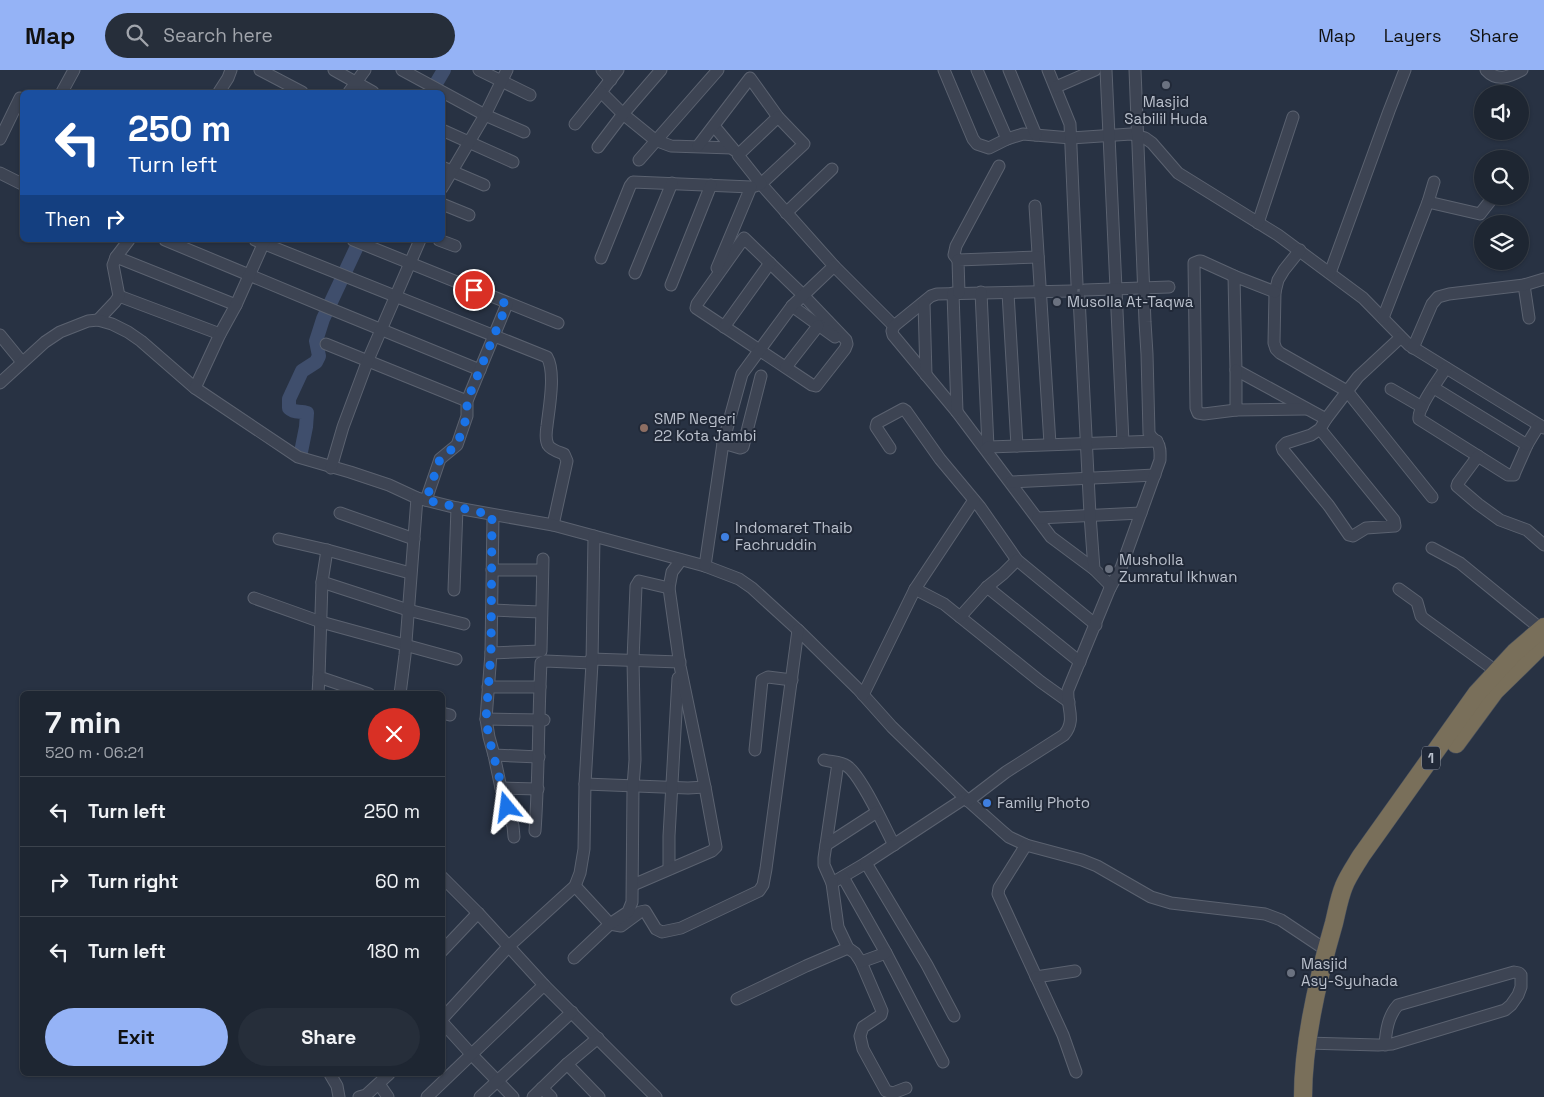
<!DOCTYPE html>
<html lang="en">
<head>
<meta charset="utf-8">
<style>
	body { margin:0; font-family:"Space Grotesk",sans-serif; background:#262e3a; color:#f1f3f6; height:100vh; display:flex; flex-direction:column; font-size:19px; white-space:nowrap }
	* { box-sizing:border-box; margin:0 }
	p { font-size:16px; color:#a1a5ac }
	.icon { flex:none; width:28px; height:28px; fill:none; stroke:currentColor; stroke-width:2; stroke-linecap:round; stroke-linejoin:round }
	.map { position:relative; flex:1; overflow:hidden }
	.panel { position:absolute; left:20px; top:621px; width:425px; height:385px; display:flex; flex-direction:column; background:#1e2632; border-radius:8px; box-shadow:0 1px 4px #0004,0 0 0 1px #3c434d }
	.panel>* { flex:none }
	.banner { position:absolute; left:20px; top:20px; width:425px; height:152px; border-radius:8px; box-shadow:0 1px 4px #0004,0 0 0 1px #3c434d; background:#1a4fa0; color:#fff; overflow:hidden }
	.fabs { position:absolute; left:1474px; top:15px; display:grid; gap:10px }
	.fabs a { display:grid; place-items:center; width:55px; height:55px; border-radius:50%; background:#1e2632; box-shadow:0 1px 4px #0004,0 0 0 1px #3c434d; font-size:25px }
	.pin { position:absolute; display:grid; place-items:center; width:42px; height:42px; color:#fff; margin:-21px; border:2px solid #fff; border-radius:50%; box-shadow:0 1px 5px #0007 }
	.me { position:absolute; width:55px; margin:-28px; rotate:344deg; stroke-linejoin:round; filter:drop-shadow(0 0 4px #0008) }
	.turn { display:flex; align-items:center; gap:18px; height:105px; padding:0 25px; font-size:22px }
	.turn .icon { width:65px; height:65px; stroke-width:2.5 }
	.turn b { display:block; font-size:35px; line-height:42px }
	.then { display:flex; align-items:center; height:48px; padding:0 25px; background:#0003; gap:10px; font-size:19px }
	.round { display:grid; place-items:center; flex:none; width:52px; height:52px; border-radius:26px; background:#262e3a }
	.head { display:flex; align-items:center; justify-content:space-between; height:85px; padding:0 25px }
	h1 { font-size:30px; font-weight:800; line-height:38px }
	.cta { display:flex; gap:10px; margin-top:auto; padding:10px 25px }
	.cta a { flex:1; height:58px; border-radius:30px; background:#95b3f6; color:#111; font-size:20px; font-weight:800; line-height:58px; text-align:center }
	.cta a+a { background:#262e3a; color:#f1f3f6 }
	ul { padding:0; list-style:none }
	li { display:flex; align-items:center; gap:15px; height:70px; padding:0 25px; border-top:1px solid #3c434d }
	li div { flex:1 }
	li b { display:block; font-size:19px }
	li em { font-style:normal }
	header { display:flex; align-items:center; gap:30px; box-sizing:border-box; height:70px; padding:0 25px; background:#95b3f6; color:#111 }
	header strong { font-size:24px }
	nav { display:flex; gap:28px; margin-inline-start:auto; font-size:18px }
	.search { width:350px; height:45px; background:#262e3a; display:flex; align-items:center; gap:12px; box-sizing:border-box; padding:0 18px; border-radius:28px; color:#a1a5ac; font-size:19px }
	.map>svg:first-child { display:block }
</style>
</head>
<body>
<header>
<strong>Map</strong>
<div class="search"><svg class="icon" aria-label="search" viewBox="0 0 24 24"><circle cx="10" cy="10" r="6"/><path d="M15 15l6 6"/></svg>Search here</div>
<nav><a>Map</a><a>Layers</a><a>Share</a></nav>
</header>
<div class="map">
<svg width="1544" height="1027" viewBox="0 0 1544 1027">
	<rect width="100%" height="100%" fill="#283243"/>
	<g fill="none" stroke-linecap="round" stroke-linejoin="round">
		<g stroke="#3f4e6c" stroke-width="14">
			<polyline points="431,22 444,0"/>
			<path d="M301,382L306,357L307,343C300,340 295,344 289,338V329L302,301L316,292L319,286L316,271L323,249L360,170"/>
		</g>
		<defs>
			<g id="minor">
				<polyline points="260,0 302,22"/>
				<polyline points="334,0 373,22"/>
				<polyline points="402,0 485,45 524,62"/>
				<polyline points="479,0 530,25"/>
				<polyline points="602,0 611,10"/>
				<polyline points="618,0 601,22 623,44 655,70 671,76 732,78"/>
				<polyline points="944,0 973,69 977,74 989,78 1007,69 1023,64 1071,68 1131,64 1145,68 1152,73 1178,103 1278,165 1363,228 1409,275 1544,358"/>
				<polyline points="977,0 1007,69"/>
				<polyline points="1009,0 1036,65"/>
				<polyline points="1048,0 1070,54 1077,214"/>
				<polyline points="1106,0 1123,372"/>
				<path d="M1486,0C1497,12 1509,7 1522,0"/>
				<polyline points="1056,17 1095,0"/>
				<polyline points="62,22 74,0"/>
				<polyline points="219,22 228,8 231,0"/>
				<polyline points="349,22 365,0"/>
				<polyline points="575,54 601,22"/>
				<polyline points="714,56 734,80"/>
				<polyline points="442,60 513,92"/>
				<polyline points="0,69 20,28"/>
				<polyline points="698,76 750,8 778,47 804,74 761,114 834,196 894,256"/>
				<polyline points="598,77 623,44 661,0"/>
				<polyline points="639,90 718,0"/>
				<polyline points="442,97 484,115"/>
				<polyline points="0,103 22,114"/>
				<polyline points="755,116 761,114 738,85 778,47"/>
				<polyline points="442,118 485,45 507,0"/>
				<polyline points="1428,132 1480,144 1494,126"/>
				<polyline points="442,134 469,145"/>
				<polyline points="1035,136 1050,374"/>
				<polyline points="786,143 832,99"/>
				<polyline points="1258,153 1293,47"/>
				<polygon points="744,168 803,225 846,270 847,274 845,279 816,316 812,315 696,238 697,234"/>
				<polyline points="165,170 326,237 480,300"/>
				<path d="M255,170L547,287C556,302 549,338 547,356C546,362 545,369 548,375C551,380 559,382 564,384L567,391L553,455"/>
				<polyline points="353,170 558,253"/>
				<polyline points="439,170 455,176"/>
				<polyline points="1300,180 1284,200 1278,210 1275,222 1274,273 1276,279 1280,283 1347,321 1432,427"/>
				<polyline points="116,187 236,235"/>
				<polyline points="601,188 630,116 633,112 751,117 717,198"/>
				<polyline points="958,190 954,185 956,176 999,96"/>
				<polyline points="635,203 672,113"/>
				<polyline points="1330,203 1389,41 1405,0"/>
				<polyline points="1234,206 1201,191 1199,191 1194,193 1196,338 1198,343 1204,344 1236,340"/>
				<polyline points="671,215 711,115"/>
				<polyline points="1524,215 1529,248"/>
				<polyline points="1085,220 1169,217"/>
				<polyline points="1072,221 937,224 931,226 894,256 892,261 893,265 957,342 1051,467 1094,499"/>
				<polyline points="981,222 988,377"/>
				<polyline points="1275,222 1234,206 1236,300 1326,349"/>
				<polyline points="953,223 957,342"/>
				<polyline points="959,223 958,190 1038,187"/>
				<polyline points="1008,223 1017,376"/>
				<polyline points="119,226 220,264"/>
				<polyline points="924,233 926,305"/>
				<polyline points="792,236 835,267"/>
				<polyline points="1383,248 1428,132 1434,112"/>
				<polyline points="98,250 115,232 119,226 113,195 116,187 129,170"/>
				<polyline points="724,257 770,193"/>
				<polyline points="0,265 22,292"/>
				<polyline points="326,274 467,331"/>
				<polyline points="1413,278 1432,234 1438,227 1449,224 1524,215 1544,209"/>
				<polyline points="786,297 818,256"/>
				<path d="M1446,298C1439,309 1417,338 1419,349L1508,405H1514L1515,402L1527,375L1539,355"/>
				<polyline points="1236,300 1236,340 1306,339"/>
				<polyline points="0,313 45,272 60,262 88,251 98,250 112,254 128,262 141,271 195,318 298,387 350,402 389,415 417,428 457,438 553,455 705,496 739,509 752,518 798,560 858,619 892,657 965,728 1002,761 1009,767 1026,775 1082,790 1097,796 1151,827 1171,833 1265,844 1281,850 1326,880"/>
				<polyline points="195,318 220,264 236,235 265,170"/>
				<polyline points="1434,318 1527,375"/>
				<polyline points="1391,319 1422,337"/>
				<polyline points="1320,359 1394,450 1395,456 1366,458 1353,466 1349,465 1329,436 1283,380 1282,377 1286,373 1311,365 1320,359 1326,349 1358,307 1400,268"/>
				<polyline points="723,373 740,378 743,377 761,306"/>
				<polyline points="890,378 876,357 877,353 903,339 906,341 940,389 980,437 1017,490 1096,555"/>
				<polyline points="986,379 988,377 1157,371"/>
				<polyline points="1478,386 1458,413 1457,416 1478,434 1500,450 1527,460 1544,475"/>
				<polyline points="331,398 343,357 368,290 420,170"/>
				<polyline points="1011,412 1155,405"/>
				<polyline points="426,430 440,389 457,375 467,346 467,331 507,234"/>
				<polyline points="340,443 414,469"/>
				<polyline points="493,445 491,583 486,649 489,667 494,685 501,718 513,756 514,767"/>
				<polyline points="1038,448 1141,443"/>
				<polyline points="279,469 327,480 410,503"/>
				<polyline points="1432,478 1460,493 1541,559"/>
				<polyline points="327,480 322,512 408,540 464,554"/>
				<polyline points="705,496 723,373 742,304 792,236 834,196"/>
				<polyline points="492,500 542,500"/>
				<polyline points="322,512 319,607 369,624"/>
				<polyline points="987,517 1080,592"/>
				<path d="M1110,518L1121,498L1160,390C1160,384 1161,377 1157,372C1154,369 1151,368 1149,363L1147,284L1145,252L1135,0"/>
				<polyline points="915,519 944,534 1041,612 1069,632"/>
				<polyline points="1399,519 1417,532 1421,546 1424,549 1496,601"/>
				<polyline points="454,520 457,438"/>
				<polyline points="254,528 321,552 456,589"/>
				<polyline points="492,540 541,542"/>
				<polyline points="960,547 987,517 1003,504 1017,490"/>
				<polyline points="491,583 541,581 543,489"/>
				<polyline points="591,589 680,592"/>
				<polyline points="488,617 540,617"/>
				<polyline points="318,624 319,607"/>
				<polyline points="400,624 405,585 417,428"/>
				<polyline points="863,625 915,519 974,430"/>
				<polyline points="442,643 450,645"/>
				<polyline points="486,649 544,650"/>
				<polyline points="755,680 762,610 768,607 792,610"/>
				<polyline points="494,685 539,687"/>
				<path d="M824,690C832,692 841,692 847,696C861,705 885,758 894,775"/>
				<polyline points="838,693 824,788 824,795 832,813 866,793 965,728"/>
				<polyline points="585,714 688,718 705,717"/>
				<polyline points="501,718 538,719"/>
				<path d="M968,731L1006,702L1064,665C1077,650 1066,636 1068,620L1110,518L1109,514L1094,499L1090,445L1079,227"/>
				<path d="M535,761C539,705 538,649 541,593L545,591L592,593"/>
				<polyline points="826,775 877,742"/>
				<polyline points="1026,775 999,818 998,824 1063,965 1076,1002"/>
				<polyline points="866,793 927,895 954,946"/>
				<polyline points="669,799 669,766 678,608"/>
				<polyline points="442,807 478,843 544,915 656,1027"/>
				<polyline points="843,807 886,883 943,992"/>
				<polyline points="832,813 838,857 848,878 855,883 861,892 882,941 881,945 863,957 860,966 863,979 886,1021 893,1023 906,1018"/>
				<polyline points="633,815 712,781 716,777 705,717 680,596 669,518 672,502 681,490"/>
				<polyline points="575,816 610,854 621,856 640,842 645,841 656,859 662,862 681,858 759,821 763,815 766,799 798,560"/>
				<polyline points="442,881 478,843"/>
				<polyline points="574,888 610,854 628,842 632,832 633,717 635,690 633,590 636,516 639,511 669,518"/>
				<polyline points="861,892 886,883"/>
				<polyline points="1036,907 1075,901"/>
				<polyline points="737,929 806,896 848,878"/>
				<polyline points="442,949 508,877 575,816 580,803 584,779 585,714 592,593 594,466"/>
				<polyline points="442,952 472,985 513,1027"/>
				<path d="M1306,973L1378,975L1392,974L1505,940L1511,935L1518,925L1521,917V905L1519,903L1514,902L1398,935C1388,946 1386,961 1385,975"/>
				<polyline points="567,994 599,1027"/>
				<polyline points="330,1004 337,1016 339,1027"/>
				<polyline points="379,1014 388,1027"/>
				<polyline points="542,1018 551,1027"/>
				<polyline points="359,1027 366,1025 389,1004"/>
				<polyline points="427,1027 544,915"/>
				<polyline points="480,1027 572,942"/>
				<polyline points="533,1027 567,994 598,968"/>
			</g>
			<g id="highway">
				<polyline points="1456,674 1495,621 1544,573"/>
				<path d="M1303,1027C1303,970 1318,908 1334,853C1337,841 1339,828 1344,816C1348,806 1355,796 1361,786L1477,623L1515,582L1544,557"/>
			</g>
		</defs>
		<use href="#minor" stroke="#5b6270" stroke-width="13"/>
		<use href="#highway" stroke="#474f5d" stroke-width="19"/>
		<use href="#minor" stroke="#3d4453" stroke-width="11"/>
		<use href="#highway" stroke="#796f5a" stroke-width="18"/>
	</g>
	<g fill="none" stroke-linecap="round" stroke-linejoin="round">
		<polyline stroke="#1a73e8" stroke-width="9" stroke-dasharray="0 16.2" points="474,220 507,234 467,331 467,346 457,375 440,389 426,430 492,445 491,582 486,649 489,668 507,737"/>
	</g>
	<g fill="#6b7280" stroke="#212938" stroke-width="2">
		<circle cx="1166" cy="15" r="5"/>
		<circle cx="1057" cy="232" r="5"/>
		<circle cx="1109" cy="499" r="5"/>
		<circle cx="1291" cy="903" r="5"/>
	</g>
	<circle fill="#8d6e63" stroke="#212938" stroke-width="2" cx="644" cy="358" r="5"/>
	<g fill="#3f7fe0" stroke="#212938" stroke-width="2">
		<circle cx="725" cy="467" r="5"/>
		<circle cx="987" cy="733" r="5"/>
	</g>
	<g text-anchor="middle" stroke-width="4" stroke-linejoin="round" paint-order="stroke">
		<rect fill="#212938" stroke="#8c93a0" stroke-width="1" x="1422" y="676.5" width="18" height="23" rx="4"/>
		<g font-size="14" font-weight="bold" fill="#bac0cc">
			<text x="1431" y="693">1</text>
		</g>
		<g font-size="15" fill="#bac0cc" stroke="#212938" text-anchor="start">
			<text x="1166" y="37" text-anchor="middle">Masjid<tspan x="1166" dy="17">Sabilil Huda</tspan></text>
			<text x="1067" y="237">Musolla At-Taqwa</text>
			<text x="654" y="354">SMP Negeri<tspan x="654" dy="17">22 Kota Jambi</tspan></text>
			<text x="735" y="463">Indomaret Thaib<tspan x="735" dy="17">Fachruddin</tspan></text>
			<text x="1119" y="495">Musholla<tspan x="1119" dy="17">Zumratul Ikhwan</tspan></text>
			<text x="997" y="738">Family Photo</text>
			<text x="1301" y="899">Masjid<tspan x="1301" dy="17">Asy-Syuhada</tspan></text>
		</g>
	</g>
</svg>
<div class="fabs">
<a><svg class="icon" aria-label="sound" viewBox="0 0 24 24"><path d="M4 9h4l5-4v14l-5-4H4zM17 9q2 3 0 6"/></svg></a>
<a><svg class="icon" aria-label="search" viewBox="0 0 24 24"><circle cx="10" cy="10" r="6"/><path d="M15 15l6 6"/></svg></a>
<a><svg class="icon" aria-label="layers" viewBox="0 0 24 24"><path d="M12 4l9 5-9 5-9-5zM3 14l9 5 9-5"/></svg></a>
</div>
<div class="pin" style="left:474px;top:220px;background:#d93025"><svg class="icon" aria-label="arrive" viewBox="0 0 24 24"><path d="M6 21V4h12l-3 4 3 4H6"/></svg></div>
<svg class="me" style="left:507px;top:737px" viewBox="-20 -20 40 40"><path d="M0-17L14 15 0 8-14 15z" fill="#1a73e8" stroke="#fff" stroke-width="4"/></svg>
<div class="banner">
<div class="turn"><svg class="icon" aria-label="left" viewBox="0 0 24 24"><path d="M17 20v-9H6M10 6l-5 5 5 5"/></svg><div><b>250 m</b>Turn left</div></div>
<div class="then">Then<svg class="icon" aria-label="right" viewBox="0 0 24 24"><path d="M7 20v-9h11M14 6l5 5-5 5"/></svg></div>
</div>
<section class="panel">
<div class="head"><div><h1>7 min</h1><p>520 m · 06:21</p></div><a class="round" style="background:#d93025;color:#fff"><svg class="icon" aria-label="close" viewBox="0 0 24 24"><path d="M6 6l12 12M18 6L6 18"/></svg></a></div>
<ul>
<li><svg class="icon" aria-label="left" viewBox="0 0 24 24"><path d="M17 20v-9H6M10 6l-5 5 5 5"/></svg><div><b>Turn left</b></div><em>250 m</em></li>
<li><svg class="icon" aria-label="right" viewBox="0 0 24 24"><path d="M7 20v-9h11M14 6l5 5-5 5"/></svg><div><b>Turn right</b></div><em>60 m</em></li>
<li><svg class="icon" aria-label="left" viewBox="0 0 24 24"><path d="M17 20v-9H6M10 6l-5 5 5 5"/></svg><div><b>Turn left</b></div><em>180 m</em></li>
</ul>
<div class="cta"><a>Exit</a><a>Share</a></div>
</section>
</div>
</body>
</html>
